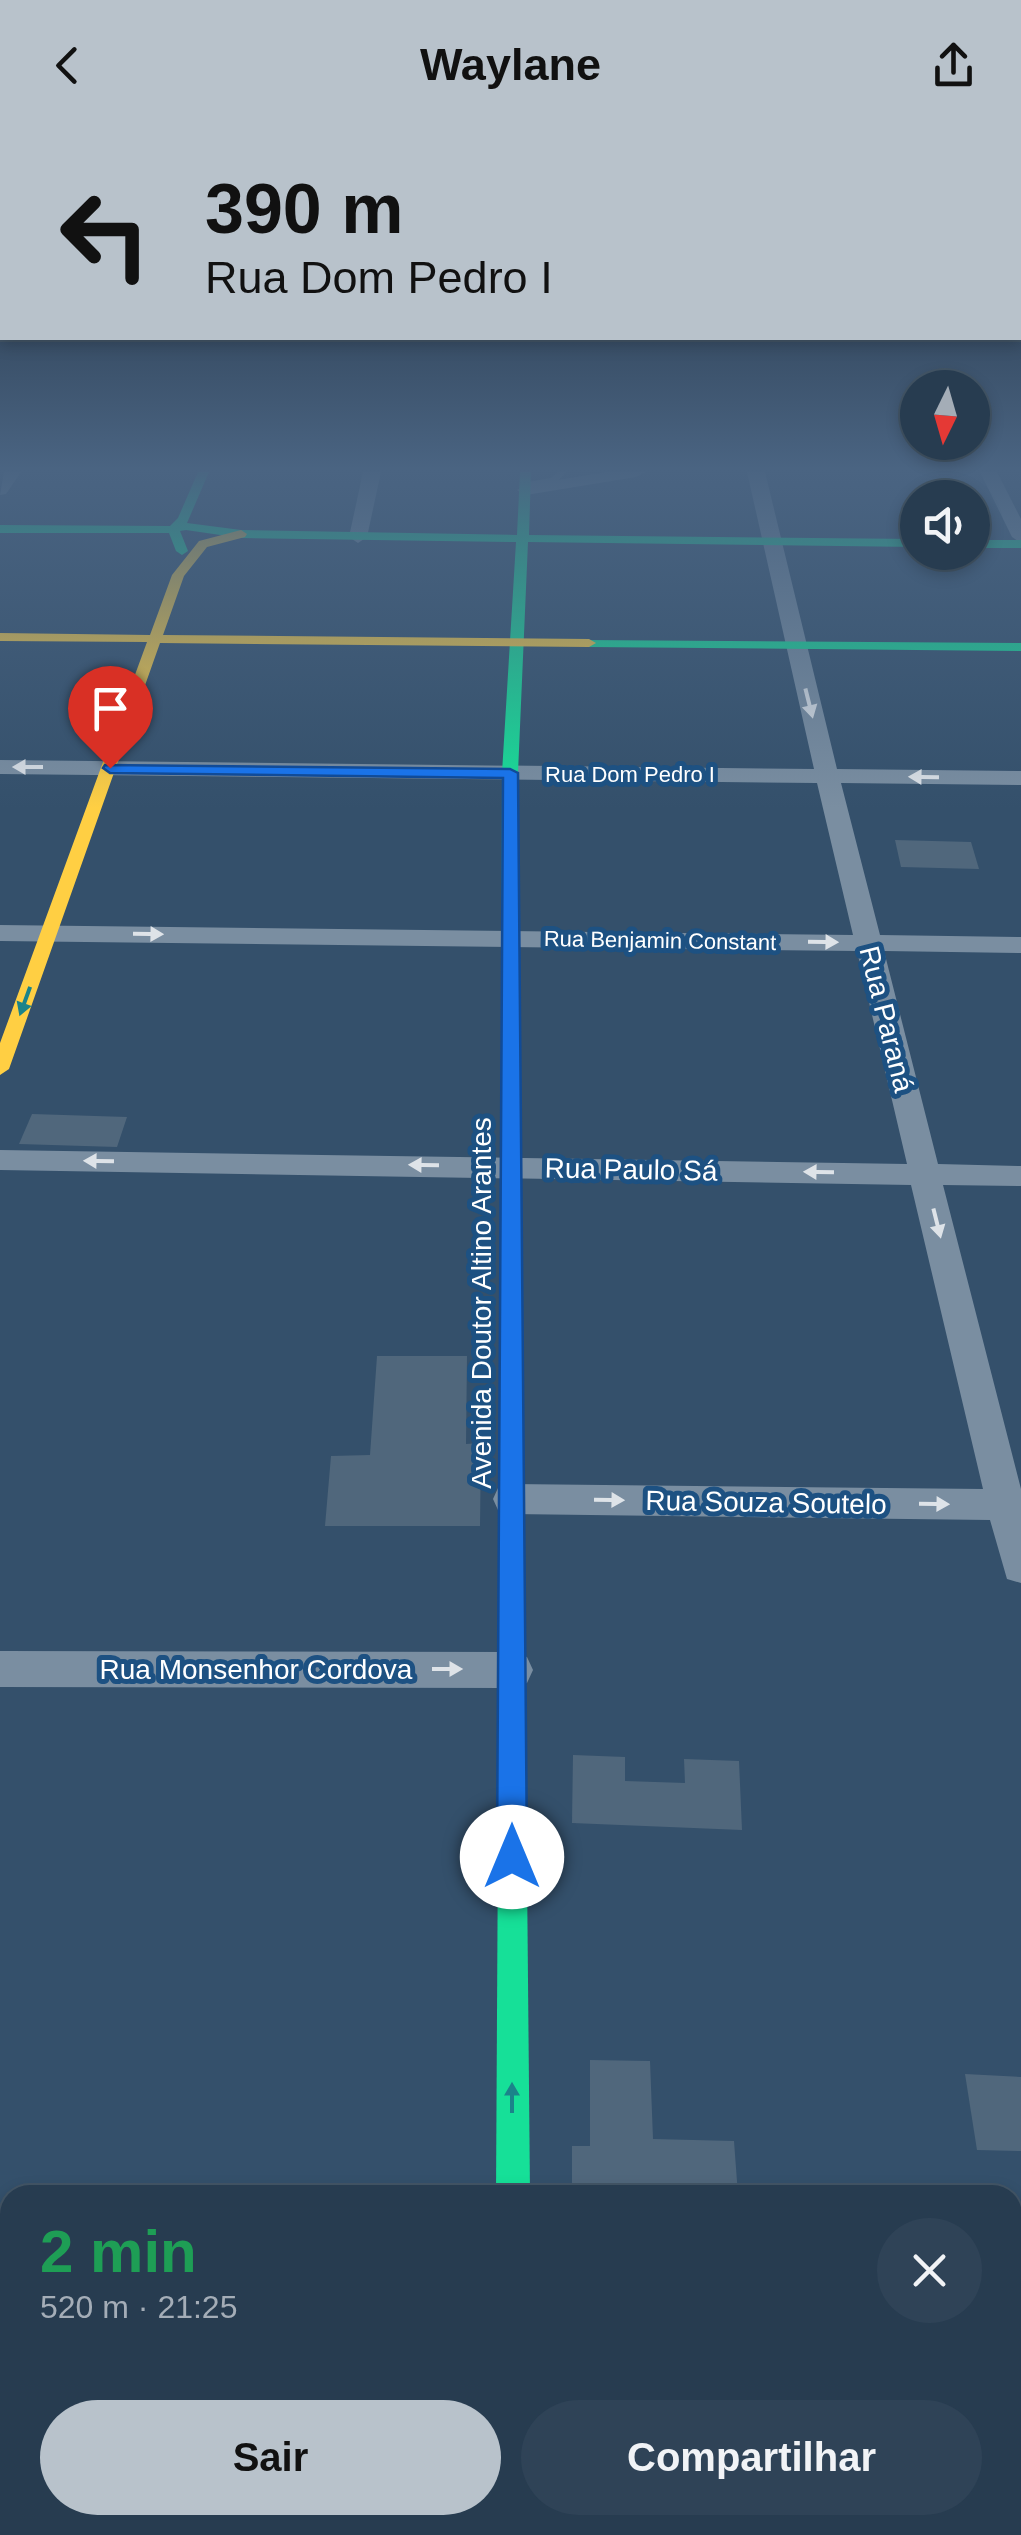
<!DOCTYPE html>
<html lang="pt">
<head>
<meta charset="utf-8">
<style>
	body { margin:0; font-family:Arial,sans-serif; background:#2f4357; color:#f1f3f6; height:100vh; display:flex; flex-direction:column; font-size:38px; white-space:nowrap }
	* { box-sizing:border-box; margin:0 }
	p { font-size:32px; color:#a4adb7 }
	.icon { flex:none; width:55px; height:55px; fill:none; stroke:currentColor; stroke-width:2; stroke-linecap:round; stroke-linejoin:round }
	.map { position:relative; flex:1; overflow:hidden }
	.sheet { position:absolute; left:0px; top:2055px; width:1022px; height:350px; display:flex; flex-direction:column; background:#273c50; border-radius:30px 30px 0 0; box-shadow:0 5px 15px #0003,0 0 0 2px #435667 }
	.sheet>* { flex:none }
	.hud { position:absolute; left:0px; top:0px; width:1022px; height:210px; box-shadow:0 5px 15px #0003,0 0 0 2px #435667; background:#b8c2cb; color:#111; overflow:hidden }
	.needle { width:65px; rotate:185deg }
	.buttons { position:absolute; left:900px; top:240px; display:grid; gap:20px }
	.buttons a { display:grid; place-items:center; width:90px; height:90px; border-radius:50%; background:#273c50; box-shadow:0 5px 15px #0003,0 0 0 2px #435667; font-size:50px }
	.pin { position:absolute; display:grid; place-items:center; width:85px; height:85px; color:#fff; margin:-102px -42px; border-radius:50% 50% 50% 0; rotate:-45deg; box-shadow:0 0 10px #0007 }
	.pin .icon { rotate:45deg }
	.me { position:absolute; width:110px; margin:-55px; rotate:0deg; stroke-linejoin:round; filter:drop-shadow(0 0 8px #0008) }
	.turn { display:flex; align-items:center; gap:35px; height:210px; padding:0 40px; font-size:45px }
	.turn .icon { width:130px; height:130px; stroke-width:2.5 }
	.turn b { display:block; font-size:70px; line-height:85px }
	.round { display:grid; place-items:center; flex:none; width:105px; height:105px; border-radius:52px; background:#2f4357 }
	.overview { display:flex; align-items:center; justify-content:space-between; height:170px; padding:0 40px }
	h1 { font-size:60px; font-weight:700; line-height:75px; color:#1e9e55 }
	.button { display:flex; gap:20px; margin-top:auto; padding:20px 40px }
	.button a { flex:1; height:115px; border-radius:60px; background:#b8c2cb; color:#111; font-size:40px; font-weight:700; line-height:115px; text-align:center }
	.button a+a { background:#2f4357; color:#f1f3f6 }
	header { display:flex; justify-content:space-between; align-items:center; height:130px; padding:0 40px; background:#b8c2cb; color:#111; font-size:45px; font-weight:700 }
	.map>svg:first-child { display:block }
</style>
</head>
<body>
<header><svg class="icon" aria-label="back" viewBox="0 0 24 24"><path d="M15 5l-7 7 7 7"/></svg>Waylane<svg class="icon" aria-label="share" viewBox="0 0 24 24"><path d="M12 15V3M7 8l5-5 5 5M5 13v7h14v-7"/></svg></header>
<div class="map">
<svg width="1021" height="2405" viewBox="0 0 1021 2405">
	<rect width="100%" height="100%" fill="#34506b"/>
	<g fill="#50677c">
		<polygon points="895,710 971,712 979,739 901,737"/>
		<polygon points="32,984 127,987 117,1017 19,1014"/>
		<polygon points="377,1226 467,1226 466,1314 481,1313 480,1396 325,1396 331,1326 370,1325"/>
		<polygon points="573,1625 625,1627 625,1651 685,1653 684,1629 739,1631 742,1700 572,1693"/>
		<polygon points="590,1930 650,1931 653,2009 734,2011 738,2065 572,2065 572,2016 590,2016"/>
		<polygon points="965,1944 1021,1947 1021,2021 977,2020"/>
	</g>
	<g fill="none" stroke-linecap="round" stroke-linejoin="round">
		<polygon fill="#7a8ea1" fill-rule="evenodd" points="558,342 566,342 557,352 526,356 522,353 551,348"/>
		<g fill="#7a8ea1" fill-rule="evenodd">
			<polygon points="4,342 21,342 6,364 0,365"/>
			<polygon points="363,342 381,342 367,407 358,413 349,407"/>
			<polygon points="607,342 645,342 636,347 526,365 517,360 526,355"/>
			<polygon points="747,342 765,342 837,639 1021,641 1021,655 841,653 880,805 1021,807 1021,823 884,821 938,1034 1021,1036 1021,1056 943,1055 1021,1359 1021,1453 1007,1449 990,1390 512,1384 498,1380 493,1369 498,1358 512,1354 983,1359 911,1055 0,1040 0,1020 907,1034 857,821 0,811 0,795 853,805 817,653 0,644 0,630 814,639"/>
			<polygon points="980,342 997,342 1021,389 1021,413 1012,407"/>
			<polygon points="0,1521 512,1522 527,1527 533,1540 527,1553 512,1558 0,1557"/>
		</g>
		<g fill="#16e098" fill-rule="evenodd">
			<polygon points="198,342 209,342 187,393 241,400 517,405 520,342 531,342 529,405 918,409 918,417 528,412 518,643 521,1032 518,1037 511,1039 501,1032 502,643 516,412 241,408 186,400 180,401 188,421 182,425 176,421 169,403 0,403 0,395 170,396 178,388"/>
			<rect x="972" y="410" width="49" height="8"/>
			<polygon points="584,510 1021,513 1021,521 589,517 582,513"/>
			<polygon points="512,1516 521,1519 525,1527 530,2065 496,2065 499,1527 503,1519"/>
			<rect x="1012" y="2162" width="9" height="36"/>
			<rect x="494" y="2395" width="38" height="10"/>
		</g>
		<g fill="#ffcf43" fill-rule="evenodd">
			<polygon points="241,400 247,404 245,407 207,417 184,446 163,505 589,509 596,513 589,517 160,513 9,939 0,945 0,913 147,512 0,511 0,503 150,505 172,445 199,411"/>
			<polygon points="511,1025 521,1032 525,1527 521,1535 512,1538 503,1535 499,1527 501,1032"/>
		</g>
		<rect fill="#f24e42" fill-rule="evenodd" x="0" y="2158" width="10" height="36"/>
	</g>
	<defs><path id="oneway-solid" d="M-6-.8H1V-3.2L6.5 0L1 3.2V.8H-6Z" transform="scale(2.5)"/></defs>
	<g fill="#dee3e8">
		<use href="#oneway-solid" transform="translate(809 573) rotate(76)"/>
		<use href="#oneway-solid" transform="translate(28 637) rotate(-180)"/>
		<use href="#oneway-solid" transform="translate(924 647) rotate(-179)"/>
		<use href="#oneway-solid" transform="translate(148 804) rotate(1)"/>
		<use href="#oneway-solid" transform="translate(823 812) rotate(1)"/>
		<use href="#oneway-solid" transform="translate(99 1031) rotate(-179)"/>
		<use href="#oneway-solid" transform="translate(424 1035) rotate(-179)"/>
		<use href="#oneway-solid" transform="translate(819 1042) rotate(-179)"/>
		<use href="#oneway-solid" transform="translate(937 1093) rotate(76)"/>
		<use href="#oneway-solid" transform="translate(609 1370) rotate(1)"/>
		<use href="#oneway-solid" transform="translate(934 1374) rotate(1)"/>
		<use href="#oneway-solid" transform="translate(447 1539)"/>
	</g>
	<g fill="#1b838a">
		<use href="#oneway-solid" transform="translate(25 871) rotate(110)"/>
		<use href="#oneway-solid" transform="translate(512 1968) rotate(-90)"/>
	</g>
	<linearGradient id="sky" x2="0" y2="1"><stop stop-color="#1d2c3b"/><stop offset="0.5" stop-color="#4a6482"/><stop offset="1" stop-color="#4a6482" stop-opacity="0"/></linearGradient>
	<rect width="1021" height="678" fill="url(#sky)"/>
	<polygon fill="#1a73e8" stroke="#114b97" stroke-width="2.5" points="105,635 510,639 518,643 527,1727 523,1737 512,1741 502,1737 497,1727 503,648 110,643 103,638"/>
	<g text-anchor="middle" stroke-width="10" stroke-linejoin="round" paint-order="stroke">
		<g font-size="22" fill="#fff" stroke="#1d5182">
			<text x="630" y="652">Rua Dom Pedro I</text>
			<text transform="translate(660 810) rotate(1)" y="8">Rua Benjamin Constant</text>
		</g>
		<g font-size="28" fill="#fff" stroke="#1d5182">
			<text transform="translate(887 889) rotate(76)" y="10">Rua Paraná</text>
			<text transform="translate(631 1039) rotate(1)" y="10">Rua Paulo Sá</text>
			<text transform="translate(481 1173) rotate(-90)" y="10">Avenida Doutor Altino Arantes</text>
			<text transform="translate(766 1372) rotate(1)" y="10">Rua Souza Soutelo</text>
			<text x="256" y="1549">Rua Monsenhor Cordova</text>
		</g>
	</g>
</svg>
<div class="buttons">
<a><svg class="needle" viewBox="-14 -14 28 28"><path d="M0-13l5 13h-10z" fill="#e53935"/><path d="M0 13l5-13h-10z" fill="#a4adb7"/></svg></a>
<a><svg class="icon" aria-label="sound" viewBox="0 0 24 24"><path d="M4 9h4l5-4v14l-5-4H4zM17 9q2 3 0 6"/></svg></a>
</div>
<div class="pin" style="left:110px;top:638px;background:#d93025"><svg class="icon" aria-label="arrive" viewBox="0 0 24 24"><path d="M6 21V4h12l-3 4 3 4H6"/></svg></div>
<svg class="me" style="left:512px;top:1727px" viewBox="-20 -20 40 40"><circle r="19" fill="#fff"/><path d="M0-13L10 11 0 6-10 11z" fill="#1a73e8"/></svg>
<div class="hud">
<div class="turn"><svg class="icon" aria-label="left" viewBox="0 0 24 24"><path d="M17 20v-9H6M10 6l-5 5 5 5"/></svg><div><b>390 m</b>Rua Dom Pedro I</div></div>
</div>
<section class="sheet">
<div class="overview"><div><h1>2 min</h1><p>520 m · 21:25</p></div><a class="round"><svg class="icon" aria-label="close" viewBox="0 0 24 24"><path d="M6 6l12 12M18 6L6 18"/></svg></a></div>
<div class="button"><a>Sair</a><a>Compartilhar</a></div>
</section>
</div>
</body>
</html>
